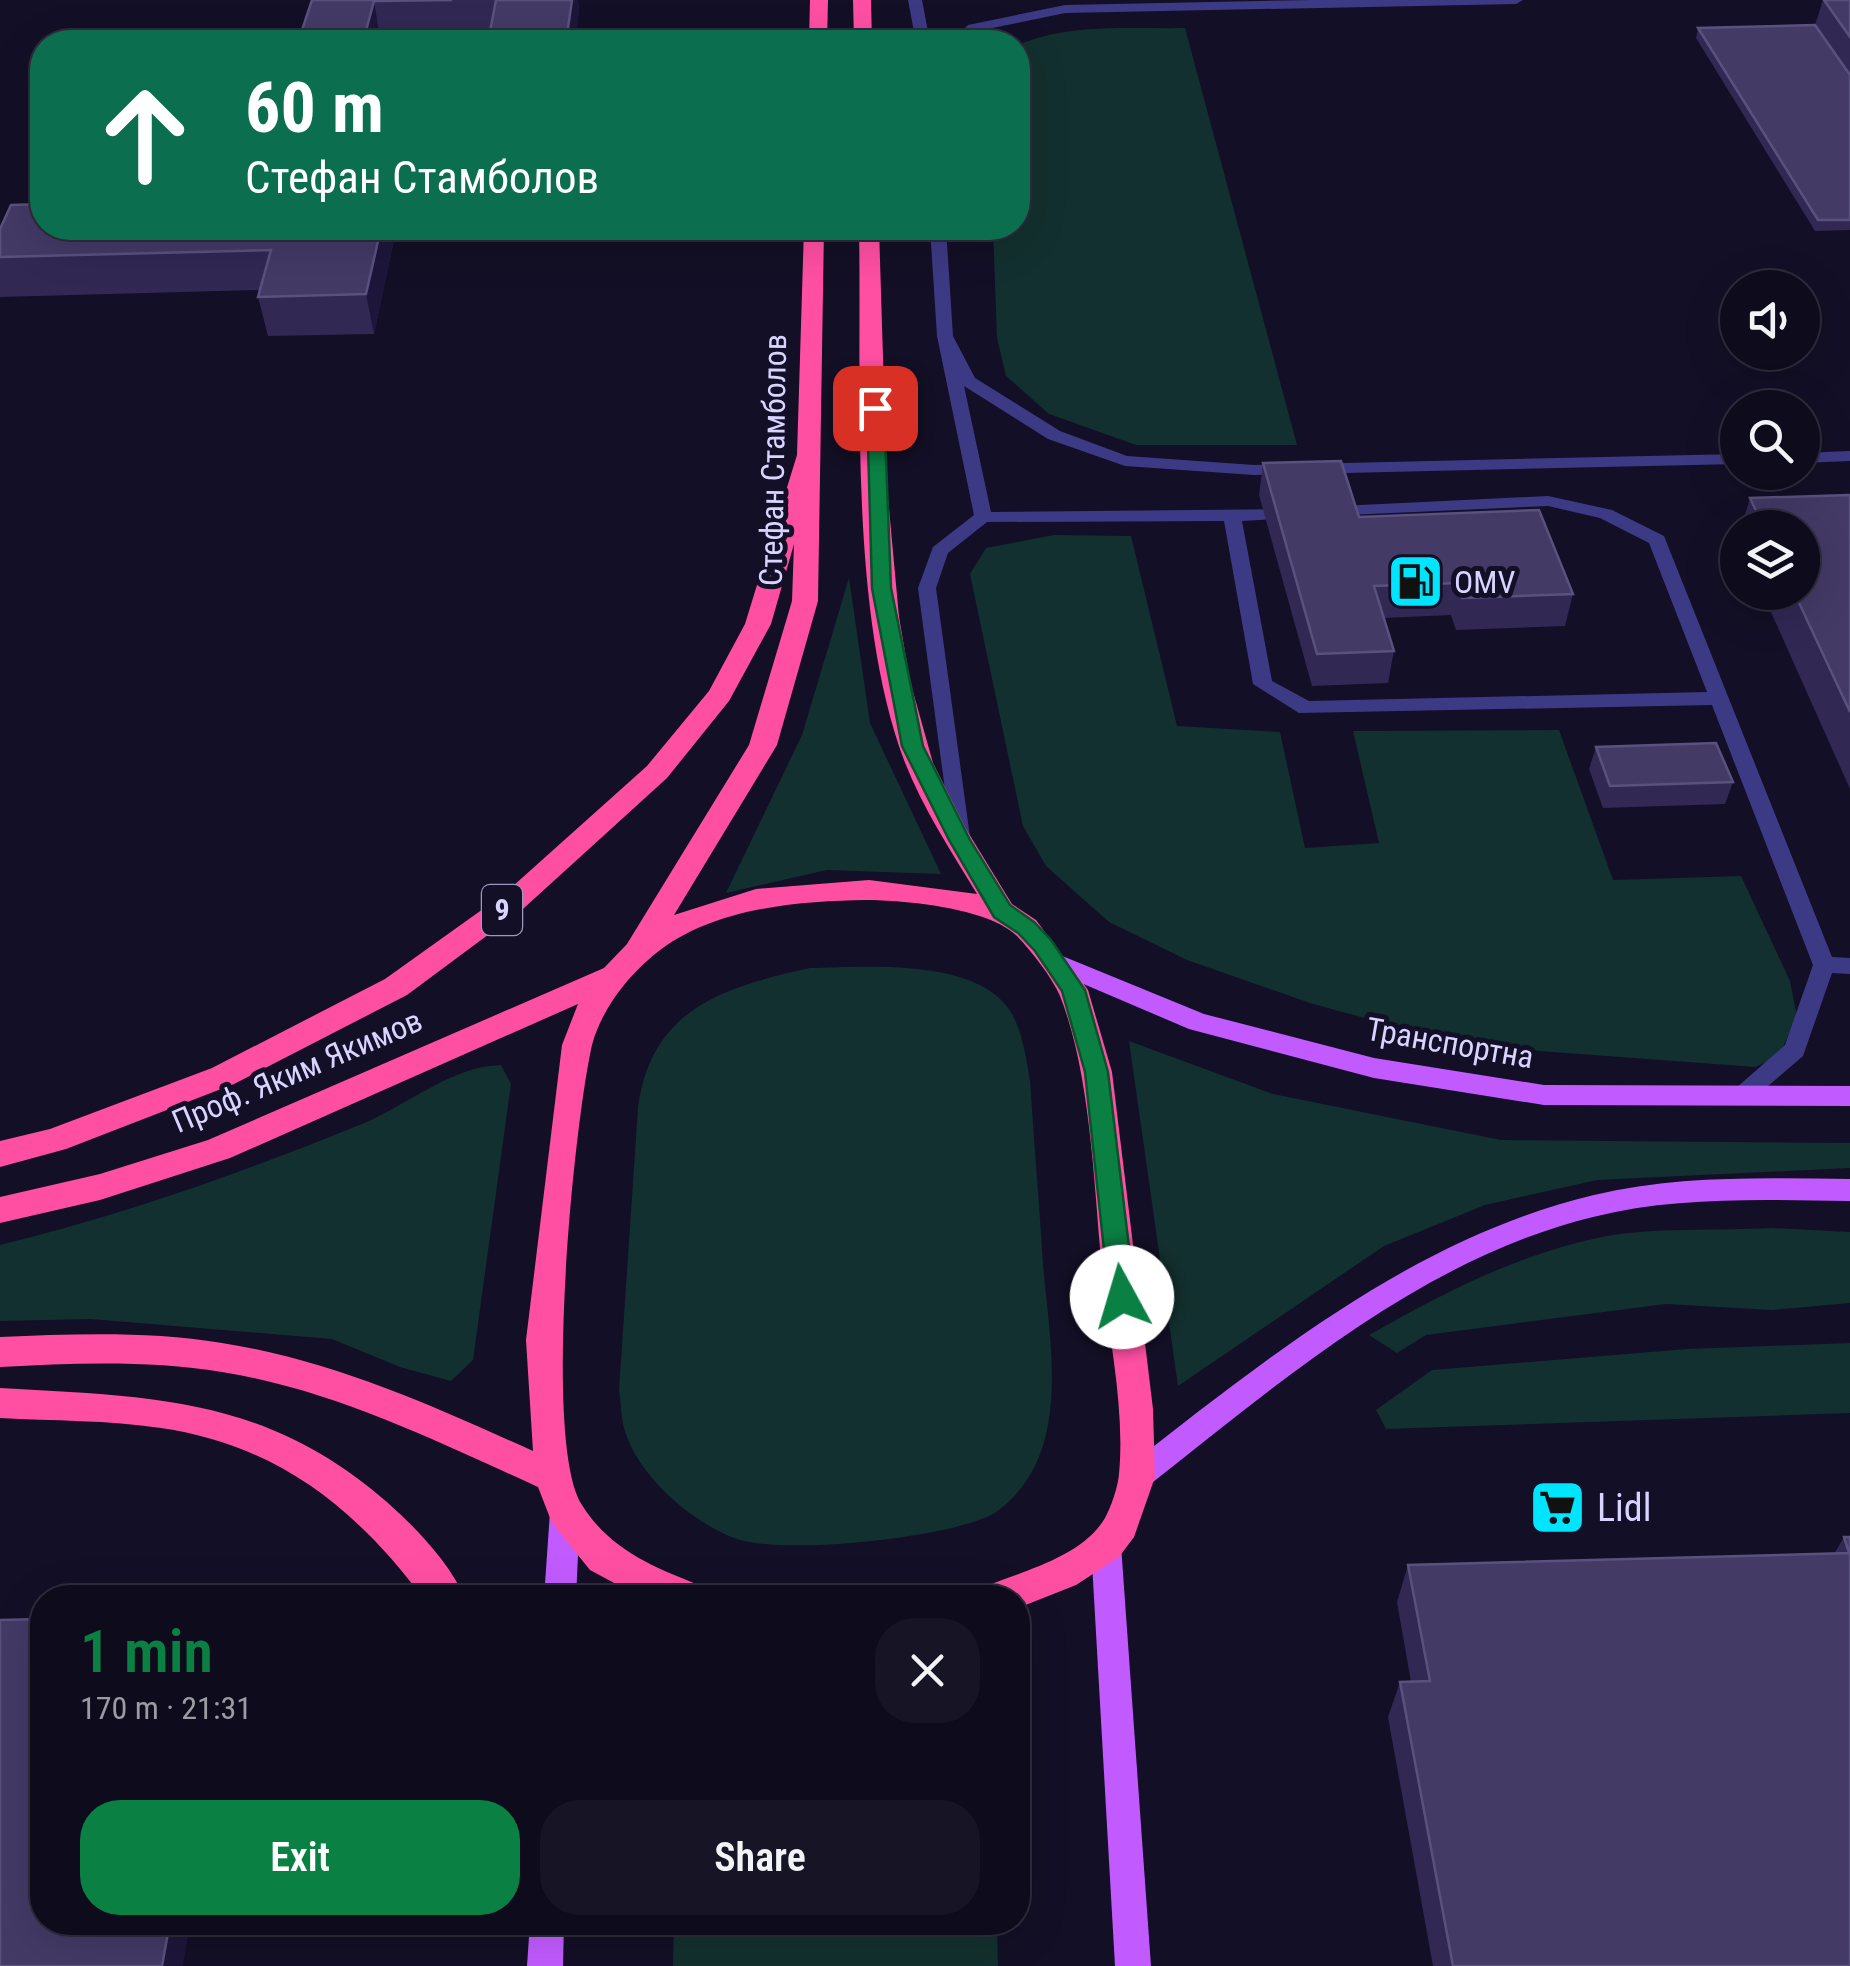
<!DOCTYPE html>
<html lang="en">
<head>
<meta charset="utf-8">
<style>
	body { margin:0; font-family:"Roboto Condensed",sans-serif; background:#171425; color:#f1f3f6; height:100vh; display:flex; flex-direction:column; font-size:38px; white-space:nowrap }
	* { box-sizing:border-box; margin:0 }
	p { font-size:32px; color:#9b9ba3 }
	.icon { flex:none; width:55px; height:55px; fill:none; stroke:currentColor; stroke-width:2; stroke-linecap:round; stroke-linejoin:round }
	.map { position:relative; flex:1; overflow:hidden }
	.details { position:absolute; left:30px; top:1585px; width:1000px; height:350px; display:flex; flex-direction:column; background:#0e0b1c; border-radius:40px; box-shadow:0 10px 40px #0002,0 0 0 2px #2e2b3b }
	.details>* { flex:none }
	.hud { position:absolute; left:30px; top:30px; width:1000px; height:210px; border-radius:40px; box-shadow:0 10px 40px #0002,0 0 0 2px #2e2b3b; background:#0b6e4f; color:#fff; overflow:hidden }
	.tools { position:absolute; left:1720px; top:270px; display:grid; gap:20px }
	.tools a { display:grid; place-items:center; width:100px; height:100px; border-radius:50%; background:#0e0b1c; box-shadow:0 10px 40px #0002,0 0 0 2px #2e2b3b; font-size:50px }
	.pin { position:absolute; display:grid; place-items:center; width:85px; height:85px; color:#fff; margin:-42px; border-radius:20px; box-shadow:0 5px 15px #0006 }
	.me { position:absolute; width:110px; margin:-55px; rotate:354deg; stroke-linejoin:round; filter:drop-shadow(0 0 8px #0008) }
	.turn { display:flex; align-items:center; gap:35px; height:210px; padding:0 50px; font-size:45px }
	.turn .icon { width:130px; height:130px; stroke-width:2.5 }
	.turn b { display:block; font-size:70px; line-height:85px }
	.round { display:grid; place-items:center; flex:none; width:105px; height:105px; border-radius:40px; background:#171425 }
	.headline { display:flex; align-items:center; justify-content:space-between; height:170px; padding:0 50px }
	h1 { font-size:60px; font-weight:600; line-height:75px; color:#0b8043 }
	.cta { display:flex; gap:20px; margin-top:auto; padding:20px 50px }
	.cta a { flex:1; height:115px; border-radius:40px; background:#0b8043; color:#fff; font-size:40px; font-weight:600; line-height:115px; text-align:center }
	.cta a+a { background:#171425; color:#f1f3f6 }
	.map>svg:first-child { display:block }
</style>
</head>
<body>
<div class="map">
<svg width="1850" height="1966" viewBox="0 0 1850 1966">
	<rect width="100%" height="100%" fill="#130f26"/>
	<g fill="#12302f">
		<path d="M1185,28L1297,445H1136L1049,414L1006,376L997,338L993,228H1018V45C1069,23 1129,29 1185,28Z"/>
		<polygon points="1054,535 1131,536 1177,726 1280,732 1305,848 1379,843 1353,731 1559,730 1613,880 1741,876 1790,981 1797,1017 1778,1057 1755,1067 1539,1051 1408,1030 1310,1003 1187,960 1109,922 1046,866 1023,826 970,574 986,548"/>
		<polygon points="849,578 870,723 941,874 827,870 726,893 802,735"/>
		<path d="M810,968C866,967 980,957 1012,1014C1023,1034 1026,1058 1030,1080C1034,1141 1039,1202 1043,1263C1048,1326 1064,1406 1035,1466C1026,1484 1008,1507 989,1516C943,1538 782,1556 734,1538C690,1521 637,1475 624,1428C621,1416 621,1403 619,1390L638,1108C651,1008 724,987 810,968Z"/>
		<polygon points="1129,1041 1273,1094 1501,1140 1850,1143 1850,1168 1597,1180 1485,1205 1384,1246 1178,1386"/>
		<path d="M501,1065L511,1084L473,1360L451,1381L400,1367L332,1339L91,1319L0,1321V1245C123,1215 244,1172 362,1124C406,1106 452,1066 501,1065Z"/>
		<path d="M1772,1228L1850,1232V1303L1772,1310L1666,1304L1426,1335L1397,1353L1369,1335C1443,1293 1518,1254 1602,1237C1652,1227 1720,1231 1772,1228Z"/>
		<polygon points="1850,1343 1850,1413 1386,1429 1376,1410 1432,1370 1687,1349"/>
		<polygon points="674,1922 997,1923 998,1966 673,1966"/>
	</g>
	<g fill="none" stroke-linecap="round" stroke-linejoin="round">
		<g fill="#3d3a85" fill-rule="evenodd">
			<polygon points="908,0 922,0 930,42 916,42"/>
			<polygon points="1313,0 1523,0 1516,4 1065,13 978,31 966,42 951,42 968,25 1065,5"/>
			<polygon points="930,228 946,228 953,336 975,378 1060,431 1127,456 1254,465 1738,454 1738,464 1254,475 1125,466 1048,439 964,386 991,512 1299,509 1299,517 1293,518 1242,521 1272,681 1309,701 1707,692 1649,543 1600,518 1548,506 1325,516 1319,515 1319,507 1548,496 1612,510 1664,536 1832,957 1850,958 1850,974 1832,973 1803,1056 1752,1100 1736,1100 1732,1094 1736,1088 1785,1045 1813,965 1712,705 1299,713 1253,684 1224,521 987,522 948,553 936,588 970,837 959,844 952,842 918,588 933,547 974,515 937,336"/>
			<polygon points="1850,451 1850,461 1802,463 1802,453"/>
		</g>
		<g fill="#c25bff" fill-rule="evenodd">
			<polygon points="1055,953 1204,1014 1374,1058 1544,1085 1850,1086 1850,1106 1544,1105 1374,1078 1189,1029 1046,968 1043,962 1046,956"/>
			<path d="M1850,1179V1201C1765,1200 1676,1196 1593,1217C1424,1258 1281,1381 1148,1486L1137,1490L1126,1486L1122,1477L1126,1468C1267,1358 1416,1237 1594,1195C1677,1175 1765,1178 1850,1179Z"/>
			<polygon points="565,1498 576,1502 580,1512 576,1598 544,1598 550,1512 554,1502"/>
			<polygon points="1106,1531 1117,1535 1121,1545 1151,1966 1115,1966 1091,1545 1095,1535"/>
			<polygon points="530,1922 564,1922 563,1966 527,1966"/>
		</g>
		<g fill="#ff4fa3" fill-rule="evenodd">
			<polygon points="810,0 828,0 827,42 809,42"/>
			<polygon points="853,0 871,0 872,42 854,42"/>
			<path d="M804,228H824L818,601L777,745L674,915L756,889L869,880L977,894C951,851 922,807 904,760C848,609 862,390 859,228H879L887,487L899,617L910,681L933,763L966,829L1012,904L1036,920L1088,990L1112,1072L1153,1409L1155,1477L1134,1537L1119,1557L1076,1585L1018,1608V1598H980L986,1586C1024,1571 1083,1556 1105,1518C1111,1507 1118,1487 1119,1474C1125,1411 1110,1343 1103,1280C1094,1193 1092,1077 1060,996C1052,977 1031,951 1017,936C989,908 904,900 866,900C793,901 703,909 647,961C623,982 600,1014 592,1045C574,1124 542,1443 582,1505C610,1550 655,1568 702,1586L708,1598H642L590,1570L552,1523L538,1487C436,1441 334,1390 222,1372C149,1360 74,1363 0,1367V1337C74,1334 149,1331 222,1343C332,1360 433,1406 533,1451L526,1340L562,1045L578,1004L230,1158L100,1200L0,1223V1197L100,1174L208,1140L604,968L627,944L749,745L792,601L794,544L771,624L729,701L667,778L524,908L407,995L234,1084L66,1149L0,1167V1141L50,1129L212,1068L385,979L504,894L647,766L709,691L745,624L797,455Z"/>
			<path d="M0,1388C153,1397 265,1396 388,1503C416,1528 449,1562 465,1598H423C355,1507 276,1445 161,1428C108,1420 53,1421 0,1418Z"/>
		</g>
	</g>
	<g fill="#312854">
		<polygon points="312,0 578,0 579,11 575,42 488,42 489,36 380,38"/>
		<polygon points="1823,0 1850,0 1850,230 1815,231 1696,38 1698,28 1815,25"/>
		<polygon points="0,229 395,235 374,334 268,336 258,297 260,290 0,297"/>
		<polygon points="1263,463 1359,517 1573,594 1565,626 1456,630 1451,615 1384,618 1394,651 1388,683 1312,686 1259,495"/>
		<polygon points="1850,495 1850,789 1762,592 1802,592 1802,528 1741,528 1750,498"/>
		<polygon points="1596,747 1733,782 1725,804 1603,808 1589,769"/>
		<polygon points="1844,1537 1850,1537 1850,1966 1433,1966 1388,1717 1400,1682 1411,1682 1397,1602 1408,1565 1834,1554"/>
	</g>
	<g fill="#1d163a">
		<polygon points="572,0 578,0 579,11 575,42 566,42"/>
		<polygon points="374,1 380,38 379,42 363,42"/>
		<polygon points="381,228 394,228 395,235 374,334 366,294"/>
		<polygon points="170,1922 190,1922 183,1966 162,1966"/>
	</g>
	<g fill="#433a66" stroke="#5a527e" stroke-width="2.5">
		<polygon points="312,0 452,0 374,1 363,42 298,42"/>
		<polygon points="496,0 572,0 566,42 488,42"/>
		<polygon points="1824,0 1850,0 1850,37"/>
		<polygon points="1815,25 1850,75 1850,220 1818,220 1698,28"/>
		<polygon points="42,204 42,228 381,228 366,294 258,297 271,250 0,257 0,229 11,205"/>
		<polygon points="1341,461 1359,517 1539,510 1573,594 1462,598 1458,583 1374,586 1394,651 1317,654 1263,463"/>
		<polygon points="1850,495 1850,712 1794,592 1802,592 1802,528 1764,528 1750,498"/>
		<polygon points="1716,743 1733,782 1610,786 1596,747"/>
		<polygon points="1844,1537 1850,1537 1850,1966 1453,1966 1400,1682 1430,1681 1408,1565 1849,1553"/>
		<polygon points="42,1619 42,1922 170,1922 162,1966 0,1966 0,1620"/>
	</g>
	<polygon fill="#0b8043" stroke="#07532c" stroke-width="2.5" points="875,403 884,408 891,588 923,746 970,840 1010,905 1034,922 1051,940 1085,990 1108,1072 1135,1297 1131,1304 1122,1308 1113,1304 1109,1297 1085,1072 1062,991 1035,951 1018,933 994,917 949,840 902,746 872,588 867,408"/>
	<defs>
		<symbol id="fuel-square" viewBox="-11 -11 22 22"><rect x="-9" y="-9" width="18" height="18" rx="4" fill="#00e5ff" stroke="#130f26"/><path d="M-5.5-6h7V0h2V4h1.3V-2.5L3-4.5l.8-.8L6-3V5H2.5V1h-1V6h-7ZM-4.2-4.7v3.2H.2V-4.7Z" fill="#111"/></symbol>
		<symbol id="supermarket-square" viewBox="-11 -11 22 22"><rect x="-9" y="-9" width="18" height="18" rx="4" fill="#00e5ff" stroke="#130f26"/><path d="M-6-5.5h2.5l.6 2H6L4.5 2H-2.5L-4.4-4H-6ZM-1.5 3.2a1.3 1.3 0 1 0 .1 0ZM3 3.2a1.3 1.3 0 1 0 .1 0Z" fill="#111"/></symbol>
	</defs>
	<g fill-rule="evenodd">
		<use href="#fuel-square" x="1384" y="550" width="63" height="63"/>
		<use href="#supermarket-square" x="1526" y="1476" width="63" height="63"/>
	</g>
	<g text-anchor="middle" stroke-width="10" stroke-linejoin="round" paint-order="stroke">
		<rect fill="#130f26" stroke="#9e99be" stroke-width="2.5" x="482" y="885" width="40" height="50" rx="8"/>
		<g font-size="30" font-weight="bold" fill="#d9d4ff">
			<text x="502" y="920">9</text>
		</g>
		<g font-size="32" fill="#d9d4ff" stroke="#130f26">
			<text transform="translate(773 460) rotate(-89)" y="11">Стефан Стамболов</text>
			<text transform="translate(1450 1043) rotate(10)" y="11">Транспортна</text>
			<text transform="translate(297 1071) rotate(-23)" y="11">Проф. Яким Якимов</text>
		</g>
		<g font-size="32" fill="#d9d4ff" stroke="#130f26" text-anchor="start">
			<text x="1454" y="593">OMV</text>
		</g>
		<g font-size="38" fill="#d9d4ff" stroke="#130f26" text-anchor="start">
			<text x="1597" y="1521">Lidl</text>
		</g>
	</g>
</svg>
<div class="tools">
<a><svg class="icon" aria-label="sound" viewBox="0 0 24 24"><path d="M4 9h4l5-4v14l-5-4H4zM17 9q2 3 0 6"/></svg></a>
<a><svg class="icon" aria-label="search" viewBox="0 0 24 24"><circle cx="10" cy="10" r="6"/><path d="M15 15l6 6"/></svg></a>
<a><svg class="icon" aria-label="layers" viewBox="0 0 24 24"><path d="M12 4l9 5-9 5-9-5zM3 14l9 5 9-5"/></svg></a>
</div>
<div class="pin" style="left:875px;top:408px;background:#d93025"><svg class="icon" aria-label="arrive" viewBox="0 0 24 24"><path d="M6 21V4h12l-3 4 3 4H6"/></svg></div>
<svg class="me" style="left:1122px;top:1297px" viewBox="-20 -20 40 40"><circle r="19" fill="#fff"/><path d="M0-13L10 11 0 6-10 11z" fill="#0b8043"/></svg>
<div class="hud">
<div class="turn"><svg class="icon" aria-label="ahead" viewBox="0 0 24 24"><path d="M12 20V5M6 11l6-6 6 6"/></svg><div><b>60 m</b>Стефан Стамболов</div></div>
</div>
<section class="details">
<div class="headline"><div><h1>1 min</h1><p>170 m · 21:31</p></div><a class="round"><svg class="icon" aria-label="close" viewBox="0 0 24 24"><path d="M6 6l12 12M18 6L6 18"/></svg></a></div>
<div class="cta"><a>Exit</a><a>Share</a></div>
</section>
</div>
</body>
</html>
